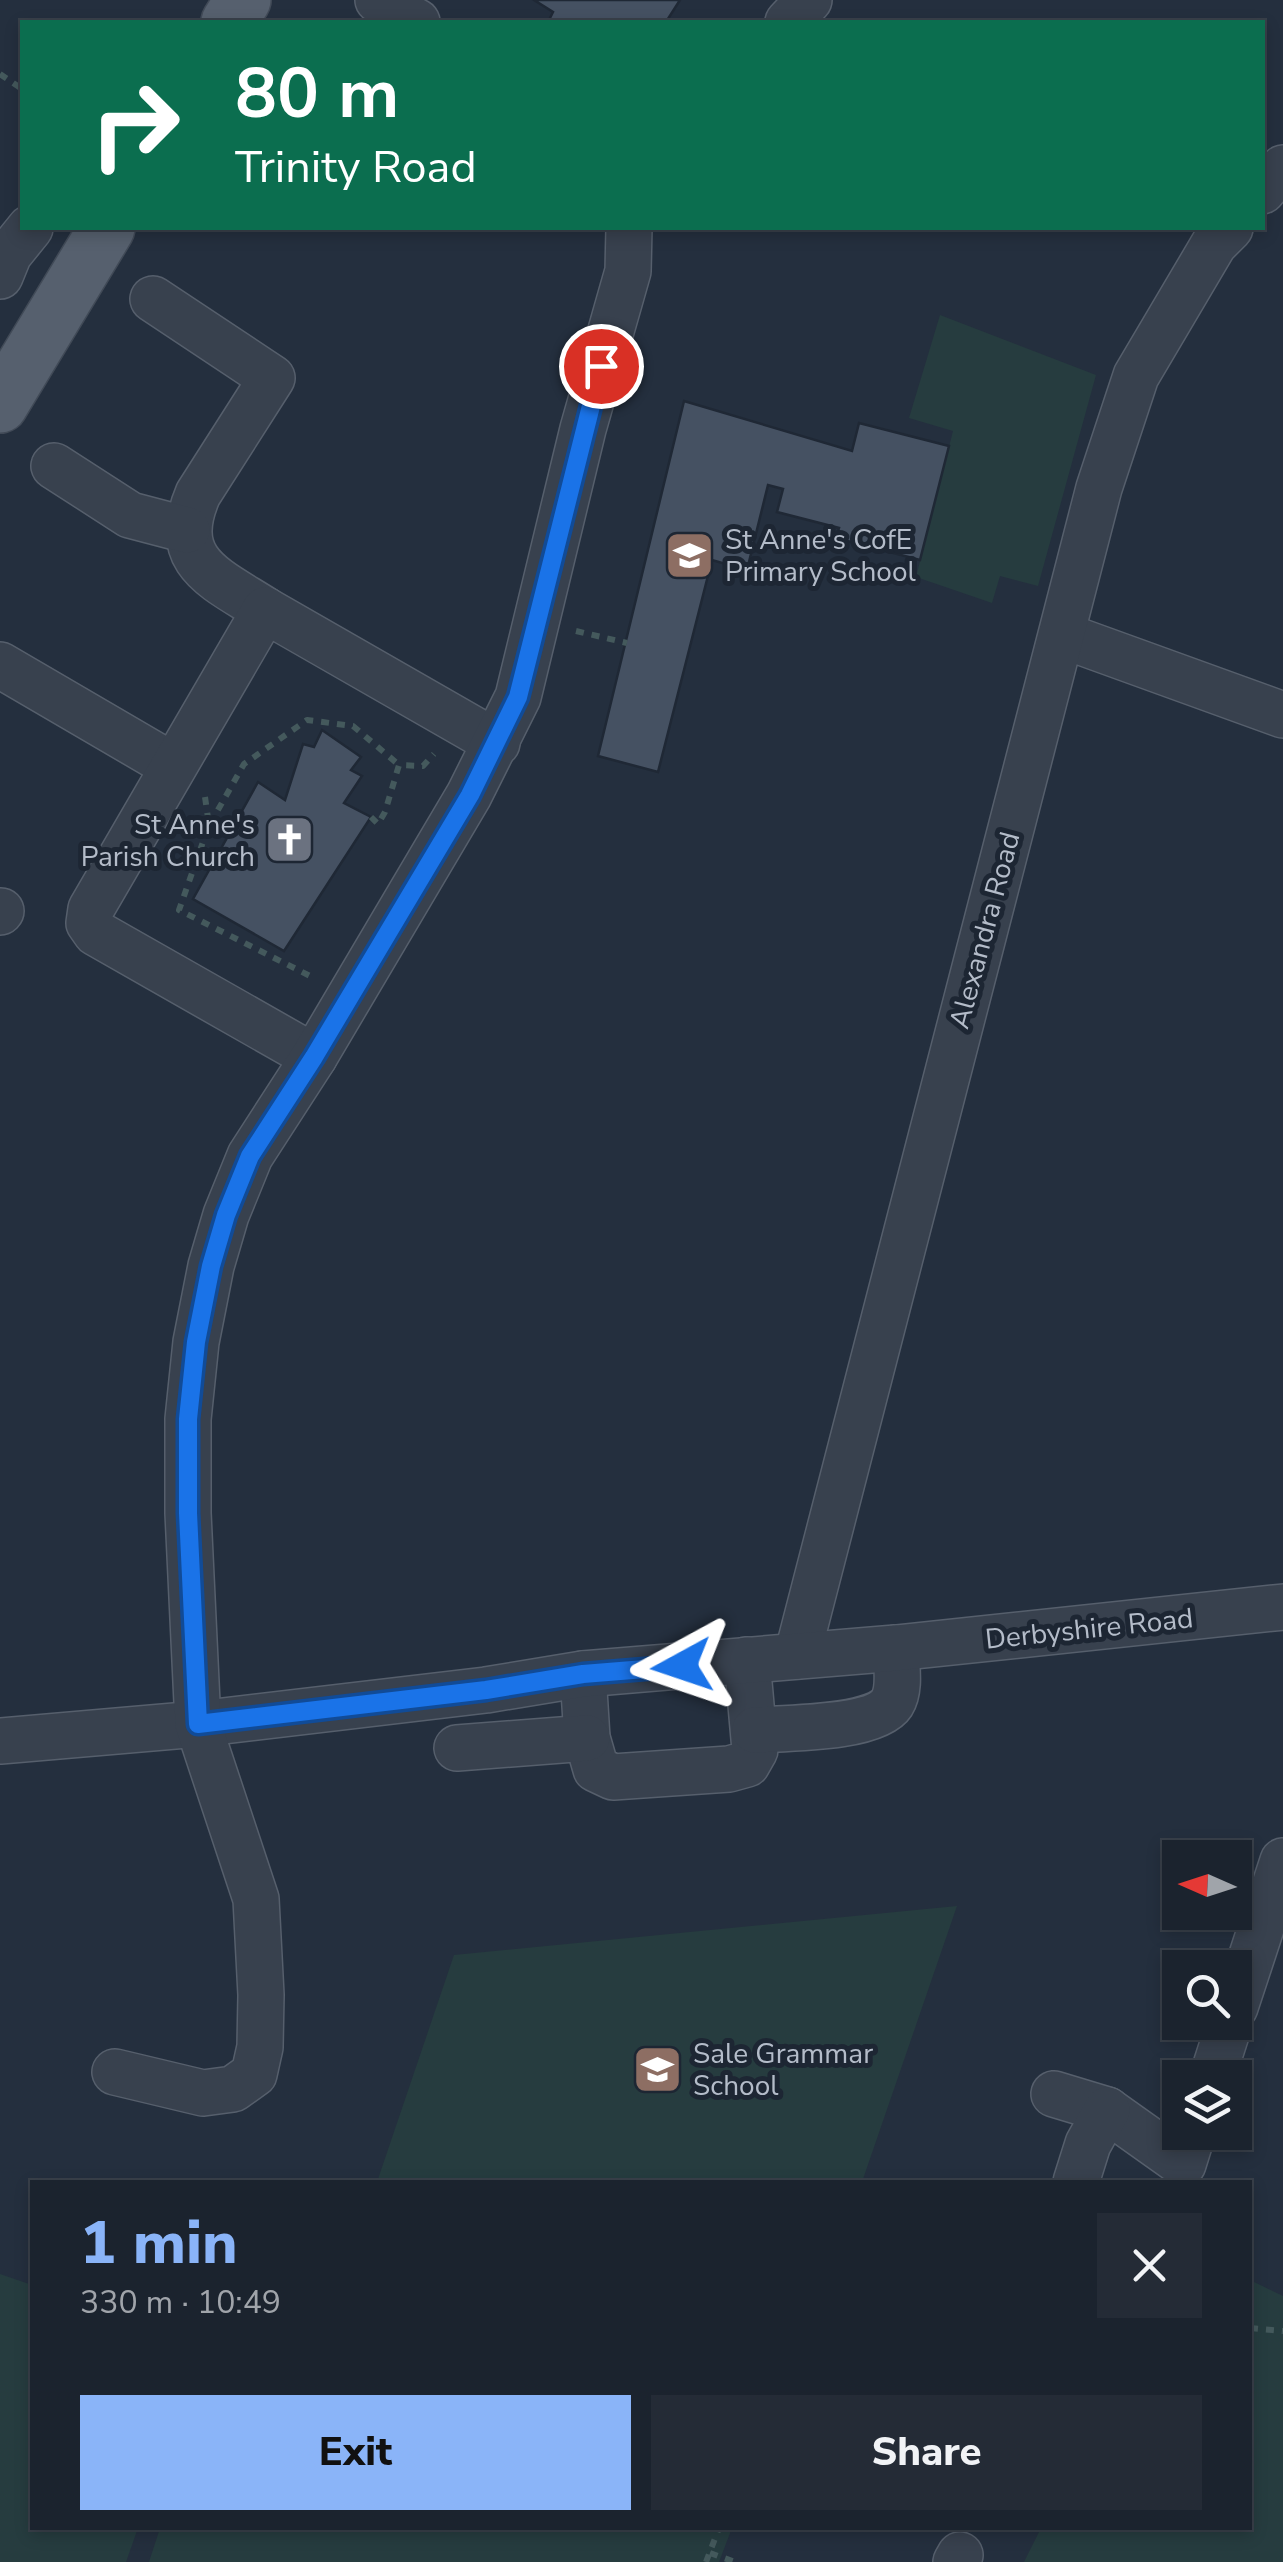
<!DOCTYPE html>
<html lang="en">
<head>
<meta charset="utf-8">
<style>
	body { margin:0; font-family:"Nunito Sans",sans-serif; background:#242b36; color:#f1f3f6; height:100vh; display:flex; flex-direction:column; font-size:38px; white-space:nowrap }
	* { box-sizing:border-box; margin:0 }
	p { font-size:32px; color:#a0a4aa }
	.icon { flex:none; width:55px; height:55px; fill:none; stroke:currentColor; stroke-width:2; stroke-linecap:round; stroke-linejoin:round }
	.map { position:relative; flex:1; overflow:hidden }
	.drawer { position:absolute; left:30px; top:2180px; width:1222px; height:350px; display:flex; flex-direction:column; background:#1b232e; border-radius:0px; box-shadow:0 5px 15px #0003,0 0 0 2px #39404a }
	.drawer>* { flex:none }
	.top-card { position:absolute; left:20px; top:20px; width:1245px; height:210px; border-radius:0px; box-shadow:0 5px 15px #0003,0 0 0 2px #39404a; background:#0b6e4f; color:#fff; overflow:hidden }
	.needle { width:65px; rotate:273deg }
	.controls { position:absolute; left:1162px; top:1840px; display:grid; gap:20px }
	.controls a { display:grid; place-items:center; width:90px; height:90px; border-radius:0px; background:#1b232e; box-shadow:0 5px 15px #0003,0 0 0 2px #39404a; font-size:50px }
	.pin { position:absolute; display:grid; place-items:center; width:85px; height:85px; color:#fff; margin:-42px; border:5px solid #fff; border-radius:50%; box-shadow:0 2px 10px #0007 }
	.me { position:absolute; width:110px; margin:-55px; rotate:265deg; stroke-linejoin:round; filter:drop-shadow(0 0 8px #0008) }
	.turn { display:flex; align-items:center; gap:35px; height:210px; padding:0 50px; font-size:45px }
	.turn .icon { width:130px; height:130px; stroke-width:2.5 }
	.turn b { display:block; font-size:70px; line-height:85px }
	.round { display:grid; place-items:center; flex:none; width:105px; height:105px; border-radius:0px; background:#242b36 }
	.overview { display:flex; align-items:center; justify-content:space-between; height:170px; padding:0 50px }
	h1 { font-size:60px; font-weight:800; line-height:75px; color:#8ab4f8 }
	.primary-button { display:flex; gap:20px; margin-top:auto; padding:20px 50px }
	.primary-button a { flex:1; height:115px; border-radius:0px; background:#8ab4f8; color:#111; font-size:40px; font-weight:800; line-height:115px; text-align:center }
	.primary-button a+a { background:#242b36; color:#f1f3f6 }
	.map>svg:first-child { display:block }
</style>
</head>
<body>
<div class="map">
<svg width="1283" height="2562" viewBox="0 0 1283 2562">
	<rect width="100%" height="100%" fill="#242f3e"/>
	<g fill="#263c3f">
		<polygon points="940,315 1096,375 1038,586 1000,576 992,603 916,577 953,431 909,418"/>
		<polygon points="957,1906 862,2182 377,2182 454,1955"/>
		<polygon points="0,2274 32,2285 32,2528 138,2528 126,2562 0,2562"/>
		<polygon points="1250,2280 1283,2296 1283,2562 1024,2562 1041,2528 1250,2528"/>
		<polygon points="160,2528 732,2528 719,2562 149,2562"/>
	</g>
	<g fill="#455162" stroke="#1f2835" stroke-width="2.5">
		<polygon points="534,0 680,0 666,22 548,22 553,12"/>
		<polygon points="684,401 852,451 859,423 949,446 920,560 836,538 839,528 777,512 783,489 768,485 747,570 712,560 658,772 598,756"/>
		<polygon points="322,730 361,757 351,770 362,776 344,803 371,817 284,951 193,899 258,782 285,800 303,744 314,747"/>
	</g>
	<g fill="none" stroke-linecap="round" stroke-linejoin="round">
		<defs>
			<g id="minor">
				<polyline points="378,0 417,22"/>
				<polyline points="788,22 809,0"/>
				<polyline points="1262,191 1283,168"/>
				<polyline points="0,276 9,254 30,228"/>
				<path d="M153,299L272,378L198,494C169,562 215,578 265,610"/>
				<polyline points="54,466 130,515 187,530"/>
				<polyline points="1062,635 1283,715"/>
				<polyline points="0,665 173,766"/>
				<polyline points="0,912 1,911"/>
				<polyline points="314,1057 96,933 89,923 91,909 265,610 497,743"/>
				<polyline points="797,1656 1099,488 1136,376 1214,244 1230,228"/>
				<polyline points="583,1674 587,1738 596,1769 613,1777 729,1769 747,1764 755,1750 747,1660"/>
				<path d="M755,1730C785,1728 875,1729 892,1703C901,1688 896,1665 896,1648"/>
				<polyline points="0,1741 198,1724 486,1690 583,1674 896,1648 1283,1607"/>
				<polyline points="457,1748 587,1738"/>
				<polyline points="1235,2007 1283,1861"/>
				<polyline points="115,2072 203,2093 233,2089 254,2074 260,2047 261,1995 256,1899 198,1724 188,1513 188,1419 196,1342 211,1266 226,1215 250,1156 314,1057 469,795 518,697 583,429 628,271 629,228"/>
				<polyline points="1212,2078 1230,2022"/>
				<polyline points="1054,2094 1107,2110 1183,2164 1193,2132"/>
				<polyline points="1076,2182 1088,2144 1107,2110"/>
				<polyline points="956,2562 960,2555"/>
			</g>
			<g id="major">
				<polyline points="229,22 243,0"/>
				<polyline points="0,405 107,228"/>
			</g>
		</defs>
		<use href="#minor" stroke="#565f6c" stroke-width="48"/>
		<use href="#major" stroke="#414a57" stroke-width="58"/>
		<g stroke="#44595c" stroke-width="6" stroke-dasharray="8 8" stroke-linecap="butt">
			<polyline points="0,74 22,89"/>
			<polyline points="576,631 627,643"/>
			<polyline points="205,797 209,825 179,910 316,979"/>
			<polyline points="371,817 378,824 385,812 399,765 423,766 434,754"/>
			<polyline points="210,824 244,764 307,720 353,726 399,765"/>
			<polyline points="1250,2328 1283,2331"/>
			<polyline points="710,2553 735,2562"/>
			<polyline points="706,2562 719,2528"/>
		</g>
		<use href="#minor" stroke="#38414e" stroke-width="45"/>
		<use href="#major" stroke="#56606e" stroke-width="55"/>
	</g>
	<g fill="none" stroke-linecap="round" stroke-linejoin="round">
		<defs>
			<polyline id="route" points="601,366 518,697 470,795 314,1057 250,1156 226,1215 211,1266 196,1342 188,1419 188,1513 198,1724 486,1690 583,1674 682,1666"/>
		</defs>
		<use href="#route" stroke="#114b97" stroke-width="25"/>
		<use href="#route" stroke="#1a73e8" stroke-width="18"/>
	</g>
	<defs>
		<symbol id="school-square" viewBox="-11 -11 22 22"><rect x="-9" y="-9" width="18" height="18" rx="4" fill="#8d6e63" stroke="#1d2633"/><path d="M0-5L7-2L0 1L-7-2ZM-4 1L0 2.5L4 1V4Q0 6-4 4Z" fill="#fff"/></symbol>
		<symbol id="church-square" viewBox="-11 -11 22 22"><rect x="-9" y="-9" width="18" height="18" rx="4" fill="#6b7280" stroke="#1d2633"/><path d="M-1.2-6h2.4v3.5h3.3v2.4h-3.3V6h-2.4V-.1h-3.3v-2.4h3.3Z" fill="#fff"/></symbol>
	</defs>
	<g fill-rule="evenodd">
		<use href="#school-square" x="662" y="528" width="55" height="55"/>
		<use href="#church-square" x="262" y="812" width="55" height="55"/>
		<use href="#school-square" x="630" y="2042" width="55" height="55"/>
	</g>
	<g text-anchor="middle" stroke-width="10" stroke-linejoin="round" paint-order="stroke">
		<g font-size="28" fill="#b4bcc9" stroke="#1d2633" text-anchor="start">
			<text x="725" y="549">St Anne's CofE<tspan x="725" dy="32">Primary School</tspan></text>
			<text x="255" y="834" text-anchor="end">St Anne's<tspan x="255" dy="32">Parish Church</tspan></text>
			<text x="693" y="2063">Sale Grammar<tspan x="693" dy="32">School</tspan></text>
		</g>
		<g font-size="28" fill="#b4bcc9" stroke="#1d2633">
			<text transform="translate(984 930) rotate(-75)" y="10">Alexandra Road</text>
			<text transform="translate(1089 1628) rotate(-6)" y="10">Derbyshire Road</text>
		</g>
	</g>
</svg>
<div class="controls">
<a><svg class="needle" viewBox="-14 -14 28 28"><path d="M0-13l5 13h-10z" fill="#e53935"/><path d="M0 13l5-13h-10z" fill="#a0a4aa"/></svg></a>
<a><svg class="icon" aria-label="search" viewBox="0 0 24 24"><circle cx="10" cy="10" r="6"/><path d="M15 15l6 6"/></svg></a>
<a><svg class="icon" aria-label="layers" viewBox="0 0 24 24"><path d="M12 4l9 5-9 5-9-5zM3 14l9 5 9-5"/></svg></a>
</div>
<div class="pin" style="left:601px;top:366px;background:#d93025"><svg class="icon" aria-label="arrive" viewBox="0 0 24 24"><path d="M6 21V4h12l-3 4 3 4H6"/></svg></div>
<svg class="me" style="left:682px;top:1666px" viewBox="-20 -20 40 40"><path d="M0-17L14 15 0 8-14 15z" fill="#1a73e8" stroke="#fff" stroke-width="4"/></svg>
<div class="top-card">
<div class="turn"><svg class="icon" aria-label="right" viewBox="0 0 24 24"><path d="M7 20v-9h11M14 6l5 5-5 5"/></svg><div><b>80 m</b>Trinity Road</div></div>
</div>
<section class="drawer">
<div class="overview"><div><h1>1 min</h1><p>330 m · 10:49</p></div><a class="round"><svg class="icon" aria-label="close" viewBox="0 0 24 24"><path d="M6 6l12 12M18 6L6 18"/></svg></a></div>
<div class="primary-button"><a>Exit</a><a>Share</a></div>
</section>
</div>
</body>
</html>
